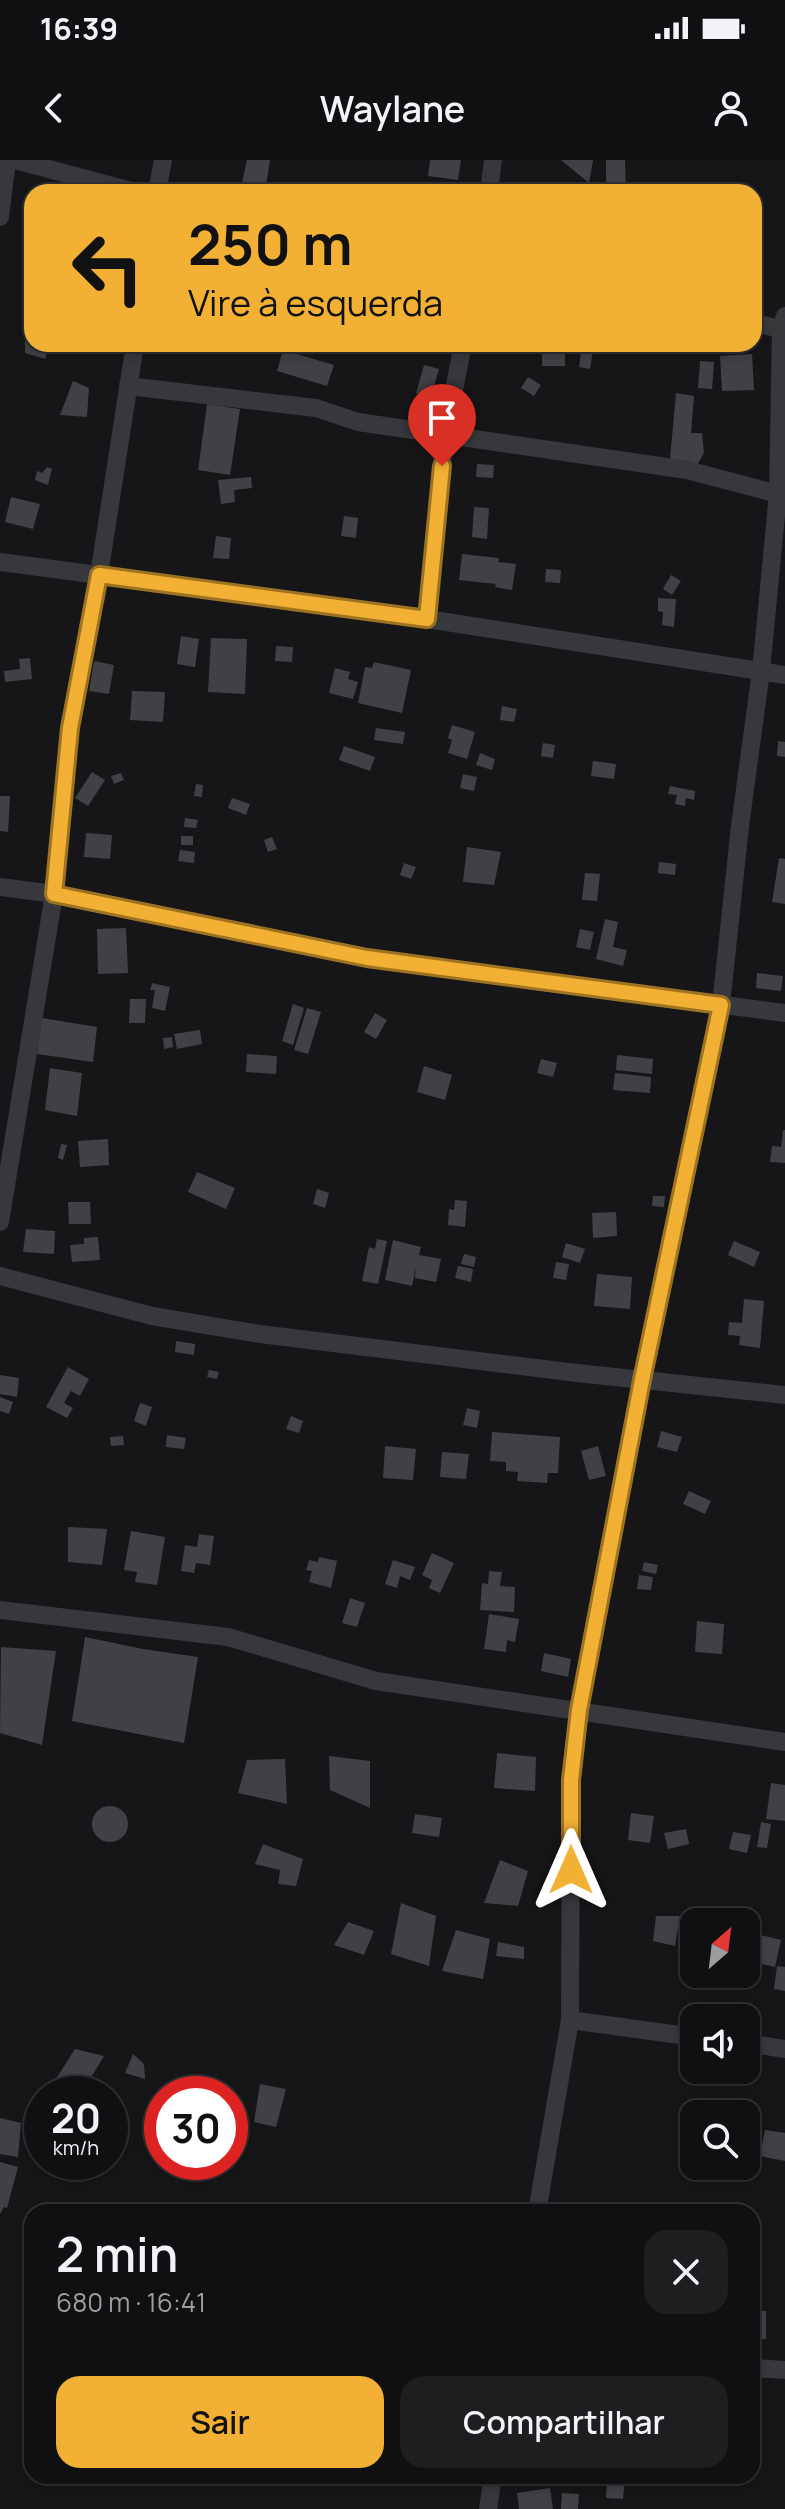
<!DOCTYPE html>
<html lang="pt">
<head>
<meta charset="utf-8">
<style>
	body { margin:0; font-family:Manrope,sans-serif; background:#1e1e20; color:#f1f3f6; height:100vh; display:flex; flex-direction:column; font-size:30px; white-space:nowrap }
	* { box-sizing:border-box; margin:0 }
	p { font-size:26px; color:#9c9d9f }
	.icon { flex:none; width:44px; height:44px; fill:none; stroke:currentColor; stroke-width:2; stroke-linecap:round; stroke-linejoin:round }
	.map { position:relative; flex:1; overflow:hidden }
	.drawer { position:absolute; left:24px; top:2044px; width:736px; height:280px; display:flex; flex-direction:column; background:#101012; border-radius:24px; box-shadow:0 4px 12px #0003,0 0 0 2px #303032 }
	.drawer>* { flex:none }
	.guide { position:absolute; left:24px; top:24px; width:738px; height:168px; border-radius:24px; box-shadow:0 4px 12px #0003,0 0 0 2px #303032; background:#f2b134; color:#111; overflow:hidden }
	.needle { width:52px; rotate:28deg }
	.tools { position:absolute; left:680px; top:1748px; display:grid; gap:16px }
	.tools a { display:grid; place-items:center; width:80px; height:80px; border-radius:16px; background:#101012; box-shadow:0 4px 12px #0003,0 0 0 2px #303032; font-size:40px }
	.speed { position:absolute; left:24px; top:1916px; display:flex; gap:16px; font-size:40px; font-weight:700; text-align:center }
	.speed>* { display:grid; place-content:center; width:104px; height:104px; border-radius:50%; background:#101012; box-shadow:0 4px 12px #0003,0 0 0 2px #303032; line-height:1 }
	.speed small { font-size:20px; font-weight:400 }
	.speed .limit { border:12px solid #d22; background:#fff; color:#111 }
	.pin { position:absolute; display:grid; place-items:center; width:68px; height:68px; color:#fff; margin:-82px -34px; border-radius:50% 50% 50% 0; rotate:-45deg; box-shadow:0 0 8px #0007 }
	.pin .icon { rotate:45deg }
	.me { position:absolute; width:88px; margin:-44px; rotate:0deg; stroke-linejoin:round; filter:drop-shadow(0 0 6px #0008) }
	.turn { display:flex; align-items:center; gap:28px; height:168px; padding:0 32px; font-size:36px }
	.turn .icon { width:104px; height:104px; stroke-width:2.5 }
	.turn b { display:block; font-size:56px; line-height:68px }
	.round { display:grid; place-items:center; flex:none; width:84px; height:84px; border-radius:24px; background:#1e1e20 }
	.headline { display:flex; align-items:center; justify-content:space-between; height:136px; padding:0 32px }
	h1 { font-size:48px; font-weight:600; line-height:60px }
	.cta { display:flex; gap:16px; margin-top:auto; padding:16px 32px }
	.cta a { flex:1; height:92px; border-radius:24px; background:#f2b134; color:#111; font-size:32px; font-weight:600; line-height:92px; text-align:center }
	.cta a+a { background:#1e1e20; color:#f1f3f6 }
	.status { display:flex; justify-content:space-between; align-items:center; height:56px; padding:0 40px; background:#101012; direction:ltr }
	.status svg { height:22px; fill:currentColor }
	header { display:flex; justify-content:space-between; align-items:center; height:104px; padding:0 32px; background:#101012; font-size:36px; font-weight:600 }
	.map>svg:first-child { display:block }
</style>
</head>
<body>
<div class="status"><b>16:39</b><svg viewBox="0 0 49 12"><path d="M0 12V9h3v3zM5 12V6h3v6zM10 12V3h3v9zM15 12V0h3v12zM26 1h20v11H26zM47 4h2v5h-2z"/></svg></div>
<header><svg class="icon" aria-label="back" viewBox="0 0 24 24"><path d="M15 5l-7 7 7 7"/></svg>Waylane<svg class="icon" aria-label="person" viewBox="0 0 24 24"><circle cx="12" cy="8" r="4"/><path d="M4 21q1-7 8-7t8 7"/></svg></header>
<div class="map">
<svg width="785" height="2349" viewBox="0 0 785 2349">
	<rect width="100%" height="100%" fill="#161618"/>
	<g fill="#404145">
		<polygon points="247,0 270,0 265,32 241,27"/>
		<polygon points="430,0 461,0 458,20 428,16"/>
		<polygon points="561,0 593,0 589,23"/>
		<polygon points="606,0 625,0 626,32 606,32"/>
		<polygon points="31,70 32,70 32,92 26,90"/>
		<polygon points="25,166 32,168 32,184 49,184 45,199 25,193"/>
		<polygon points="582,184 594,184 590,209 579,207"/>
		<polygon points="565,188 565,206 542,206 542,194 548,194 548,189"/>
		<polygon points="283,190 334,205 327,226 277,211"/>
		<polygon points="752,194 754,230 722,231 720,196"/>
		<polygon points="700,201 714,202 712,229 698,228"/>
		<polygon points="424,205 439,209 431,237 416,233"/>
		<polygon points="528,217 541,225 534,236 521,228"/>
		<polygon points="73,221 89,228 87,257 60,255"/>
		<polygon points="676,233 694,236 691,273 702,273 704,293 696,307 670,299"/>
		<polygon points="207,244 240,249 230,315 198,310"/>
		<polygon points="477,304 494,305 493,318 476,317"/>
		<polygon points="47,307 52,309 48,325 35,320 37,311 42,313"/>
		<polygon points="251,317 252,328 234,330 235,342 221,344 218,320"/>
		<polygon points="11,337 40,344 33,369 5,362"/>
		<polygon points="474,347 489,348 487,379 472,377"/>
		<polygon points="344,356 358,358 356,378 341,376"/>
		<polygon points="216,376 231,378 229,399 213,398"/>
		<polygon points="462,394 499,398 498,402 516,404 512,430 495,427 496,424 459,420"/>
		<polygon points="546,409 561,410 560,423 545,422"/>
		<polygon points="671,415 681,421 672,435 663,429"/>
		<polygon points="658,438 676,439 674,467 662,465 663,452 658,451"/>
		<polygon points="181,476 199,479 195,507 177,504"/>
		<polygon points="211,478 247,479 245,534 208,532"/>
		<polygon points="276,486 293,487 292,502 275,501"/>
		<polygon points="30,498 32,519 5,522 4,511 20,509 19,499"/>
		<polygon points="94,501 114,505 109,534 89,531"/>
		<polygon points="374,502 411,510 402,553 358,543 365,507 372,508"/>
		<polygon points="335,508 350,512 348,519 358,522 353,539 329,533"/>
		<polygon points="132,531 165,532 163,562 130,560"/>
		<polygon points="502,546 517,549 514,562 500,560"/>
		<polygon points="452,565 475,572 467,599 448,593 452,580 448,578"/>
		<polygon points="376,568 405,572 403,584 374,580"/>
		<polygon points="778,581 785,582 785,597 777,596"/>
		<polygon points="543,583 555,585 553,598 541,596"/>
		<polygon points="344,586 375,597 370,611 339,600"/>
		<polygon points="480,593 495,599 492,610 476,605"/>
		<polygon points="593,601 616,604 614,619 591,616"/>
		<polygon points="92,612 105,620 88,646 75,638"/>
		<polygon points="121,613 124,620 114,624 111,616"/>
		<polygon points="463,614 477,617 474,631 460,628"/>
		<polygon points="196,624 203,625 202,637 194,636"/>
		<polygon points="670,626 695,631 694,640 686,638 685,646 675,644 677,635 668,634"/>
		<polygon points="0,636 10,636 8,672 0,671"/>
		<polygon points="232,638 250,644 246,655 228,648"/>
		<polygon points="185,658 198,660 196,668 184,667"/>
		<polygon points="86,673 112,675 110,699 84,697"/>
		<rect x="181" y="676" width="12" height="9"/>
		<polygon points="272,677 277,689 268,692 264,680"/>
		<polygon points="467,687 501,692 494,725 463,722"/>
		<polygon points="180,690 195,692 194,703 178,701"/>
		<polygon points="779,698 785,699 785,744 772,742"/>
		<polygon points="659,702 676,704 675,715 658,713"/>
		<polygon points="404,703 416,707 411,719 400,715"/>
		<polygon points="585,713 600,714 597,741 582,740"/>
		<polygon points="605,759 618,762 613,787 627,790 623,806 596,799"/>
		<polygon points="126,768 128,813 98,814 97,769"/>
		<polygon points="580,769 594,772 590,790 576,787"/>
		<polygon points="757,813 783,816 781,831 756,828"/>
		<polygon points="152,823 170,827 165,851 152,848 155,830 150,830"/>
		<polygon points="130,839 146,839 145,863 129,863"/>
		<polygon points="293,844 304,848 293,885 282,881"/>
		<polygon points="307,848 321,852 308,894 294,890"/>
		<polygon points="375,853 387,860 376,879 364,872"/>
		<polygon points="42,858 97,867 93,902 37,894"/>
		<polygon points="200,870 202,884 177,889 174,874"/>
		<polygon points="172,877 173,887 164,889 163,878"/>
		<polygon points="247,894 277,896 276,914 246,912"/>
		<polygon points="617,895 653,899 652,914 616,910"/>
		<polygon points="541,899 557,903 553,917 537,913"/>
		<polygon points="424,906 452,915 445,940 417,932"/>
		<polygon points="50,908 82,913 77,956 45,950"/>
		<polygon points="615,913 651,917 650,933 613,930"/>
		<polygon points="783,970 785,970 785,1003 770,1002 772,986 781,987"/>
		<polygon points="108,979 109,1005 80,1007 78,981"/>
		<polygon points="61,984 67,985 63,1000 58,998"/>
		<polygon points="197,1012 235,1028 226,1049 188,1032"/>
		<polygon points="317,1029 329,1033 325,1048 313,1044"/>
		<polygon points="653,1036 665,1036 664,1047 652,1046"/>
		<polygon points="455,1040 467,1041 465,1067 448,1065 449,1049 454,1050"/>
		<polygon points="68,1042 90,1042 91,1064 69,1064"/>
		<polygon points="616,1052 617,1076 593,1078 592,1053"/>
		<polygon points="26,1069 55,1071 54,1094 23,1092"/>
		<polygon points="98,1077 100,1100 72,1102 70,1085 84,1084 84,1078"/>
		<polygon points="377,1079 387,1081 378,1124 362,1121 369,1087 375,1089"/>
		<polygon points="393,1080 421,1087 419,1095 441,1099 436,1122 415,1118 416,1108 412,1126 385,1120"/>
		<polygon points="734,1081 760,1092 754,1107 728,1095"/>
		<polygon points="566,1083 585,1089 580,1103 562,1097"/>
		<polygon points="464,1094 476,1097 474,1107 461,1104"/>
		<polygon points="556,1102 569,1104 566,1120 553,1118"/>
		<polygon points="458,1106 473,1109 471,1122 455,1118"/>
		<polygon points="597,1114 632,1117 630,1149 594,1146"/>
		<polygon points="744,1139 764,1141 760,1188 739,1185 740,1176 728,1175 729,1162 742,1163"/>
		<polygon points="176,1181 195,1184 194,1195 175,1192"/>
		<polygon points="68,1207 89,1219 80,1236 71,1231 64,1243 73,1248 67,1258 46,1247"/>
		<polygon points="209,1210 219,1212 217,1219 207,1217"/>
		<polygon points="0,1215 19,1218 17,1237 0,1234"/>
		<polygon points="0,1237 13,1242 9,1254 0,1251"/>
		<polygon points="140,1243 152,1247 146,1266 134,1261"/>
		<polygon points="467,1248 480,1251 477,1268 463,1265"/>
		<polygon points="291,1256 303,1261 299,1273 286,1269"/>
		<polygon points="661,1271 682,1277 677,1292 657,1287"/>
		<polygon points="492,1272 560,1277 558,1313 548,1313 547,1323 517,1321 518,1312 506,1311 506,1302 490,1301"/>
		<polygon points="167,1275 186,1278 184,1289 166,1287"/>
		<polygon points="123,1276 124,1285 111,1286 110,1277"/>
		<polygon points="385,1286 416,1289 413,1320 383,1318"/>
		<polygon points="598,1286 606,1316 589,1320 581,1291"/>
		<polygon points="442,1292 469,1294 466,1319 440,1317"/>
		<polygon points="689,1331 711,1341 705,1354 683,1344"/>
		<polygon points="68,1367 107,1369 102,1405 68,1402"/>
		<polygon points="131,1371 165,1377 157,1425 135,1422 137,1412 124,1410"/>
		<polygon points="199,1374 214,1376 210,1405 196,1403 194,1413 181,1411 185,1385 197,1387"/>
		<polygon points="432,1393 454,1403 440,1433 429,1428 432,1420 422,1415"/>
		<polygon points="319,1397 337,1401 331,1428 309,1422 312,1411 306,1410 309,1400 318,1402"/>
		<polygon points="393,1400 415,1407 410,1420 400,1416 397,1428 385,1424"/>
		<polygon points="644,1402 658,1405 656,1414 642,1411"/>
		<polygon points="489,1411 502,1412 500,1426 515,1427 514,1452 480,1450 482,1423 488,1424"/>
		<polygon points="639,1415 653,1417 651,1430 637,1429"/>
		<polygon points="350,1438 365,1443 357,1467 342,1463"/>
		<polygon points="489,1454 519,1459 515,1482 507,1480 506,1492 484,1489"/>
		<polygon points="697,1461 724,1464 722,1494 695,1492"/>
		<polygon points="85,1477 143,1489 198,1497 184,1583 72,1561"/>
		<polygon points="1,1487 56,1491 42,1585 0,1573"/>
		<polygon points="544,1493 571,1499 568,1517 541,1511"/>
		<polygon points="497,1593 536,1597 535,1631 494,1628"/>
		<polygon points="329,1596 370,1601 370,1648 330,1630"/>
		<polygon points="285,1599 287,1644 238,1633 247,1600"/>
		<polygon points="771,1623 785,1625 785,1661 766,1659"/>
		<circle cx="110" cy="1664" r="18"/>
		<polygon points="631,1653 654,1656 650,1683 628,1680"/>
		<polygon points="415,1654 442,1658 439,1677 412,1673"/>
		<polygon points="761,1662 771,1664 767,1688 757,1687"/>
		<polygon points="686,1669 689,1684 668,1689 664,1673"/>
		<polygon points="733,1672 751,1675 747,1693 729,1689"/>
		<polygon points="263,1684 303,1699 296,1726 278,1724 280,1710 255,1704"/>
		<polygon points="500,1700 528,1711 518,1746 484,1743"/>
		<polygon points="401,1743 436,1756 429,1806 391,1794"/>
		<polygon points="656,1756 680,1756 675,1786 653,1781"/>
		<polygon points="348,1762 374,1771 364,1795 334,1785"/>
		<polygon points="456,1770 490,1779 483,1819 442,1811"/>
		<polygon points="761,1775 781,1780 775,1807 754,1802"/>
		<polygon points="498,1782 524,1787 524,1799 496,1796"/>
		<polygon points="777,1806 785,1807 785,1831 774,1829"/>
		<polygon points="75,1889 104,1896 81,1934 74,1934 54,1922"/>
		<polygon points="133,1894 144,1904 145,1919 125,1913"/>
		<polygon points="260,1924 286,1929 276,1967 254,1962"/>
		<polygon points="723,1938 752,1944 747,1965 746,1954 720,1954"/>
		<polygon points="0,1958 21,1963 18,1997 0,1994"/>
		<polygon points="765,1970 785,1973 785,2001 760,1996"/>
		<polygon points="0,2002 18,2007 7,2048 4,2047 0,2054"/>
		<rect x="752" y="2151" width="14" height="28"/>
		<polygon points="607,2316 625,2317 623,2339 606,2338"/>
		<polygon points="550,2328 553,2349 519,2349 517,2333"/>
		<polygon points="562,2333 579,2334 578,2349 561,2349"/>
	</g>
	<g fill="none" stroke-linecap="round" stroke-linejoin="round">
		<g stroke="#37383d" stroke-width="18">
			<polyline points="15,0 135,32"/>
			<polyline points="157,32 163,0"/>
			<polyline points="489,32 493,0"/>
			<polyline points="0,57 7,0"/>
			<polyline points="754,163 785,170"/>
			<polyline points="128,226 316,248 358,262 687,310 778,334"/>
			<polyline points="0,402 427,459 785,515"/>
			<polyline points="427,459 445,276 463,184"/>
			<polyline points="0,727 54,734 367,798 785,853"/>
			<polyline points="0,1062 54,734 70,568 99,415 135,184"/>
			<polyline points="0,1116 152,1156 260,1174 577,1213 785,1235"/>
			<polyline points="0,1450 228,1477 376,1521 785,1582"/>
			<polyline points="570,1860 694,1877"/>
			<polyline points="746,1883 785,1889"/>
			<polyline points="537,2052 570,1860 571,1620 579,1550 642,1220 721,845 740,666 761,511 778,334 781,169 785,156"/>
			<polyline points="752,2208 785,2210"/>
			<polyline points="488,2349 493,2316"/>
		</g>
	</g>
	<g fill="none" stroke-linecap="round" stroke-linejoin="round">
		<defs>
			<polyline id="route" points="442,306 427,459 99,415 70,568 54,734 367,798 721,845 642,1220 579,1550 571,1620 571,1710"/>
		</defs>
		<use href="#route" stroke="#9d7322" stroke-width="20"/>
		<use href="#route" stroke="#f2b134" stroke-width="14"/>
	</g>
</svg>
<div class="tools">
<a><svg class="needle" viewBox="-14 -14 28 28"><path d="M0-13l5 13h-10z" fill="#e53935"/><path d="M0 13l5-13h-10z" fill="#9c9d9f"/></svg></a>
<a><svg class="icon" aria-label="sound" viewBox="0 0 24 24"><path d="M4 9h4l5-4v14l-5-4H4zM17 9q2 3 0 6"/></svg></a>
<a><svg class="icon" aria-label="search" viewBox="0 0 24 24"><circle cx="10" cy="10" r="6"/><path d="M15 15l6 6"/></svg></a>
</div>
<div class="speed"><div>20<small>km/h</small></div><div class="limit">30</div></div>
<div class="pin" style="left:442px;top:306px;background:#d93025"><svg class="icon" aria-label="arrive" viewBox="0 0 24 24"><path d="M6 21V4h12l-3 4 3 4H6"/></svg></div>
<svg class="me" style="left:571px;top:1710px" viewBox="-20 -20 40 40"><path d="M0-17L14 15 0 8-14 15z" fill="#f2b134" stroke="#fff" stroke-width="4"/></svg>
<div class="guide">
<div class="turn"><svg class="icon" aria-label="left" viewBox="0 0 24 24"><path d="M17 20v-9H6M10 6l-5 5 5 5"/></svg><div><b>250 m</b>Vire à esquerda</div></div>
</div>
<section class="drawer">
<div class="headline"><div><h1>2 min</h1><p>680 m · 16:41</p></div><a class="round"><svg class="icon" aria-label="close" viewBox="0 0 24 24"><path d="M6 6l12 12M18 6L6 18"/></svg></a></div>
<div class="cta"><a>Sair</a><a>Compartilhar</a></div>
</section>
</div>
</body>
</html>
